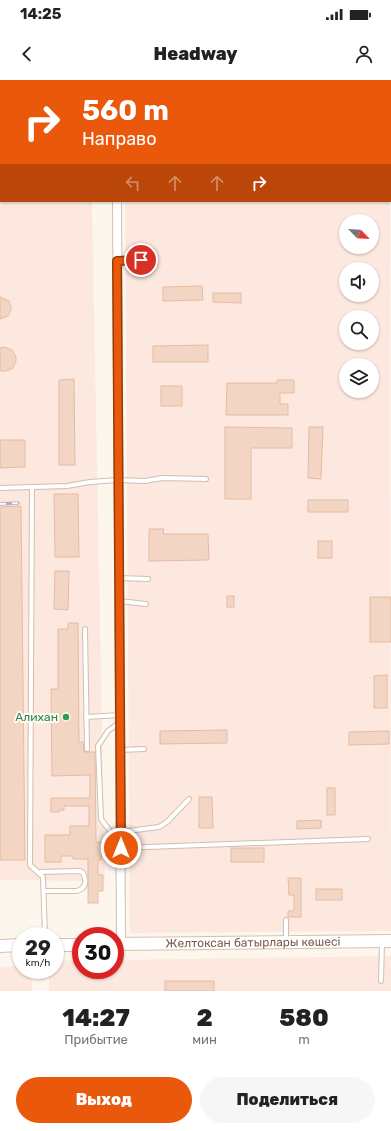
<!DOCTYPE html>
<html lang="ru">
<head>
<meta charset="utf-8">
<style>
	body { margin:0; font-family:Rubik,sans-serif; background:#f6f6f6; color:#222; height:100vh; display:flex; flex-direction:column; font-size:15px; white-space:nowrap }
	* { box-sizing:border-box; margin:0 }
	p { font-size:13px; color:#767676 }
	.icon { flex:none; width:22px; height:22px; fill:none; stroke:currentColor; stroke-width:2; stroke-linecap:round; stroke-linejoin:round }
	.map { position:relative; height:911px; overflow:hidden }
	.side { display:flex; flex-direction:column; background:#fff; flex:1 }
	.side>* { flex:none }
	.banner { position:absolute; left:0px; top:0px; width:391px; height:122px; box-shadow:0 1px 3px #0004; background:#ea580c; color:#fff; overflow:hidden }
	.needle { width:26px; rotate:115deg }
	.tools { position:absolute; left:339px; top:134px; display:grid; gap:8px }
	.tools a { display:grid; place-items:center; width:40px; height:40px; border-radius:50%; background:#fff; box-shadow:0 1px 3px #0004; font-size:20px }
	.speed { position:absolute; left:12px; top:847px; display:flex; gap:8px; font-size:20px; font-weight:700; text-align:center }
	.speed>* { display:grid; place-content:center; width:52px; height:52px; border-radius:50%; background:#fff; box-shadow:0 1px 3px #0004; line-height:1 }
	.speed small { font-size:10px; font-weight:400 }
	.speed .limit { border:6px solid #d22; background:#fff; color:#111 }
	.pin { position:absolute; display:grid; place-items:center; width:34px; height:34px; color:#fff; margin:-17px; border:2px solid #fff; border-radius:50%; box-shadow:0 1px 4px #0007 }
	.me { position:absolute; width:44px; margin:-22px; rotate:0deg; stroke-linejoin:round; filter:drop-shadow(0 0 3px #0008) }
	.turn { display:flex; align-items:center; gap:14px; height:84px; padding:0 16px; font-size:18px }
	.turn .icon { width:52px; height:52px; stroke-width:2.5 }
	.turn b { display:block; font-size:28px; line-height:34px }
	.lanes { display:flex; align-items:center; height:38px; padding:0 16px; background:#0003; justify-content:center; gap:20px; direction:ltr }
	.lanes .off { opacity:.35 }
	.eta { display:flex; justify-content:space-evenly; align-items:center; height:68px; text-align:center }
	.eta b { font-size:24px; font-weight:800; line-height:28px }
	.action { display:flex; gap:8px; margin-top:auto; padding:8px 16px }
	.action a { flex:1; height:46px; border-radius:24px; background:#ea580c; color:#fff; font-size:16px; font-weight:800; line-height:46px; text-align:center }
	.action a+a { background:#f6f6f6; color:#222 }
	.status { display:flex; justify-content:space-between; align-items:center; height:28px; padding:0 20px; background:#fff; direction:ltr }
	.status svg { height:11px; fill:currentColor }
	header { display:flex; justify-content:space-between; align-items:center; height:52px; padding:0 16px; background:#fff; font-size:18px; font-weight:800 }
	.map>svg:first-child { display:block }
</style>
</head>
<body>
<div class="status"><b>14:25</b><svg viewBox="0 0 49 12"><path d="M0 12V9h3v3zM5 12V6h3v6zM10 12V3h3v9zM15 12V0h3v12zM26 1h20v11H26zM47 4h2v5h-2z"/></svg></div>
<header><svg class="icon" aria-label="back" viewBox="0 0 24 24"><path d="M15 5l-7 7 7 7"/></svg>Headway<svg class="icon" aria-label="person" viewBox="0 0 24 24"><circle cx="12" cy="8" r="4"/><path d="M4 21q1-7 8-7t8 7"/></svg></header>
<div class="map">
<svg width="391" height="911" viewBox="0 0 391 911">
	<rect width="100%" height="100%" fill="#fdf6ec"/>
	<g fill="#fde8e0" fill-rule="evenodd">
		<polygon points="0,0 90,0 1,1 1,121 92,121 105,801 0,800"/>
		<path d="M390,48L391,851L130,853L125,121H390ZM346,141H372V167H346ZM346,189H372V215H346ZM346,237H372V263H346ZM346,285H372V311H346Z"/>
		<polygon points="391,876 391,911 49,911 49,890 55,890 55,881 81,880 81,890 115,890 115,880"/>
		<polygon points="21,886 21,890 32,890 32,911 0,911 0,887"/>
	</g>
	<g fill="#f3d5c3" stroke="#e6bba3">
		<polygon points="202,206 203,220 163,221 163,207"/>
		<polygon points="213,213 241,213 241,223 213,222"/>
		<polygon points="0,217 9,221 11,227 11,230 8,236 0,239"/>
		<polygon points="208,265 208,282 153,282 153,266"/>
		<polygon points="4,267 12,270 16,277 16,281 13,288 6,291 0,291 0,268"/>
		<polygon points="74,299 75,385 59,385 59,300"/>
		<polygon points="277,300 294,300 294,313 280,313 280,324 288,324 288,335 226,335 227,303 277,303"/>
		<rect x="161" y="306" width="21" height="20"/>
		<polygon points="225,347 292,348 292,368 251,368 251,419 225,419"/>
		<polygon points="309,347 323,347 321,399 308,398"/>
		<polygon points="0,360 25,360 25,387 0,388"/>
		<polygon points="54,414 78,414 79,477 55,477"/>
		<rect x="308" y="420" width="40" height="12"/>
		<polygon points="21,426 25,780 0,780 0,427"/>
		<polygon points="149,449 164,449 163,454 208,454 209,480 149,481"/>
		<rect x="318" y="461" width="14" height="17"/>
		<polygon points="55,491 69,491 68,530 54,529"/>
		<rect x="227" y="516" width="7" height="11"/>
		<rect x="370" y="517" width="21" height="45"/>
		<polygon points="68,543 78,543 79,662 83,662 84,672 95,672 96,762 106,762 106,776 101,776 101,780 98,780 98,795 103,795 103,811 98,811 98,823 88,823 88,779 73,779 73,776 61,776 61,782 45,782 45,755 70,755 70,746 89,746 89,726 64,726 64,730 59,730 59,732 51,732 51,718 90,718 90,695 52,696 51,609 58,609 58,549 68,549"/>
		<polygon points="387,595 387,628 374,628 374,596"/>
		<polygon points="227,650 227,663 160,664 160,651"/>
		<polygon points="389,651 389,664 349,665 349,652"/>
		<rect x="327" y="708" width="8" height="27"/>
		<polygon points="199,717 212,717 213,748 199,748"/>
		<polygon points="321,740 321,748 297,749 297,741"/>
		<rect x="231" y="768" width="33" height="14"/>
		<polygon points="288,798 301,798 301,837 288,837 288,831 294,831 294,815 289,815"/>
		<rect x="316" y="809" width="26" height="11"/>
		<rect x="165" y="901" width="49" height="10"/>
	</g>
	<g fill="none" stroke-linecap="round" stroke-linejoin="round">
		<defs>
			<g id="lane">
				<polyline points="0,44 1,44"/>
				<polyline points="117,181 141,180"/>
				<polyline points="32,407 30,785 43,797 45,856"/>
				<polyline points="0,408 67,406 90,402 118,400 145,401 162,398 206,399"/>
				<polyline points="119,498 148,499"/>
				<polyline points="119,521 146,524"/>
				<polyline points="85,549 87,669"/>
				<polyline points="86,637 120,635"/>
				<polyline points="120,642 108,651 98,666 101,739 110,751 120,760"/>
				<polyline points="120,670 144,669"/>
				<polyline points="120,752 159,747 167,742 189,719"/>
				<polyline points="121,768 368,759"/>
				<path d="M38,792L80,791L83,793C87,801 86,808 77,811H44"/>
				<polyline points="286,861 286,840"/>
				<polyline points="381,901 382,862"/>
			</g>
			<g id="street">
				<polyline points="390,40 391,40"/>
				<polyline points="117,121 121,864"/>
			</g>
			<g id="secondary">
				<path id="s1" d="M115,864L391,861"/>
				<polyline points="55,865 81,865"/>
				<polyline points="0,866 21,865"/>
			</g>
		</defs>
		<use href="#lane" stroke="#d1beb0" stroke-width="6"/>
		<use href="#street" stroke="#d1beb0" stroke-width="10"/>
		<use href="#secondary" stroke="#d6c0b0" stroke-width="14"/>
		<use href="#lane" stroke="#fff" stroke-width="4"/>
		<use href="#street" stroke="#fff" stroke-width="8"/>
		<use href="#secondary" stroke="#fff" stroke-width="12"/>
		<defs>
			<polyline id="rail" points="0,424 18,423"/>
		</defs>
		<use href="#rail" stroke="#b9a8c9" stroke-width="3.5"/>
		<use href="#rail" stroke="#fffaf3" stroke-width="2" stroke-dasharray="6" stroke-linecap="butt"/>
	</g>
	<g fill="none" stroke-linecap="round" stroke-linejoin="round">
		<defs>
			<polyline id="route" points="121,768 117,181 141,180"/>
		</defs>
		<use href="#route" stroke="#983908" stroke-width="10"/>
		<use href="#route" stroke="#ea580c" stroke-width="7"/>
	</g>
	<circle fill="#2e9e5b" stroke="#fffaf3" stroke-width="1.5" cx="66" cy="637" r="4"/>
	<g text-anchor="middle" stroke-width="4" stroke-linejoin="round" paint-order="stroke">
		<g font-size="12" fill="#27864d" stroke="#fffaf3" text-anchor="end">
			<text x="58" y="641">Алихан</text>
		</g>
		<g font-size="12" fill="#7a5c4d" stroke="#fffaf3">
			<text dy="4" stroke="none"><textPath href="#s1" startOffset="138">Желтоксан батырлары көшесі</textPath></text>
		</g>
	</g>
</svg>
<div class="tools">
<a><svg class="needle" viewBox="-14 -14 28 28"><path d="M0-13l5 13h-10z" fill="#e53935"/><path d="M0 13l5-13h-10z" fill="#767676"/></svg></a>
<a><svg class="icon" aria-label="sound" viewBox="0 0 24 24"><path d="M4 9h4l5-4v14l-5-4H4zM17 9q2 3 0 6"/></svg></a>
<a><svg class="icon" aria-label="search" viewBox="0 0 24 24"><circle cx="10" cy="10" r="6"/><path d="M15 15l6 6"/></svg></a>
<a><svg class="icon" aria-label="layers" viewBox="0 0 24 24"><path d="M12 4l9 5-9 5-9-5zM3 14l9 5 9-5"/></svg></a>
</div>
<div class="speed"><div>29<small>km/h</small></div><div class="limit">30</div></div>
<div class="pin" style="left:141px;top:180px;background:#d93025"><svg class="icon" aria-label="arrive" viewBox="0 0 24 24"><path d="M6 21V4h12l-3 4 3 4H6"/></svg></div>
<svg class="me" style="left:121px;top:768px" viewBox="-20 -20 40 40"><circle r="17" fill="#ea580c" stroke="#fff" stroke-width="3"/><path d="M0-11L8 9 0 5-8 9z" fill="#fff"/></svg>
<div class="banner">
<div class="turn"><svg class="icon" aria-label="right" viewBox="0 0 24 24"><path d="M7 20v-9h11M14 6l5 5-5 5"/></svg><div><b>560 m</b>Направо</div></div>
<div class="lanes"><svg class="icon off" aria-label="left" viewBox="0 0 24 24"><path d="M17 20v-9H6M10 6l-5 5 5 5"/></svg><svg class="icon off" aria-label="ahead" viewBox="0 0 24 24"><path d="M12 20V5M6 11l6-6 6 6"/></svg><svg class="icon off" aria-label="ahead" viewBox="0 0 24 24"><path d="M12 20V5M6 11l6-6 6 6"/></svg><svg class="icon" aria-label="right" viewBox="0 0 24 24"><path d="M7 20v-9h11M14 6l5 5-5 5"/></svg></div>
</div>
</div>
<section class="side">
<div class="eta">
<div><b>14:27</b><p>Прибытие</p></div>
<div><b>2</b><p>мин</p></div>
<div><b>580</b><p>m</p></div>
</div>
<div class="action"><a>Выход</a><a>Поделиться</a></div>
</section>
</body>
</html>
